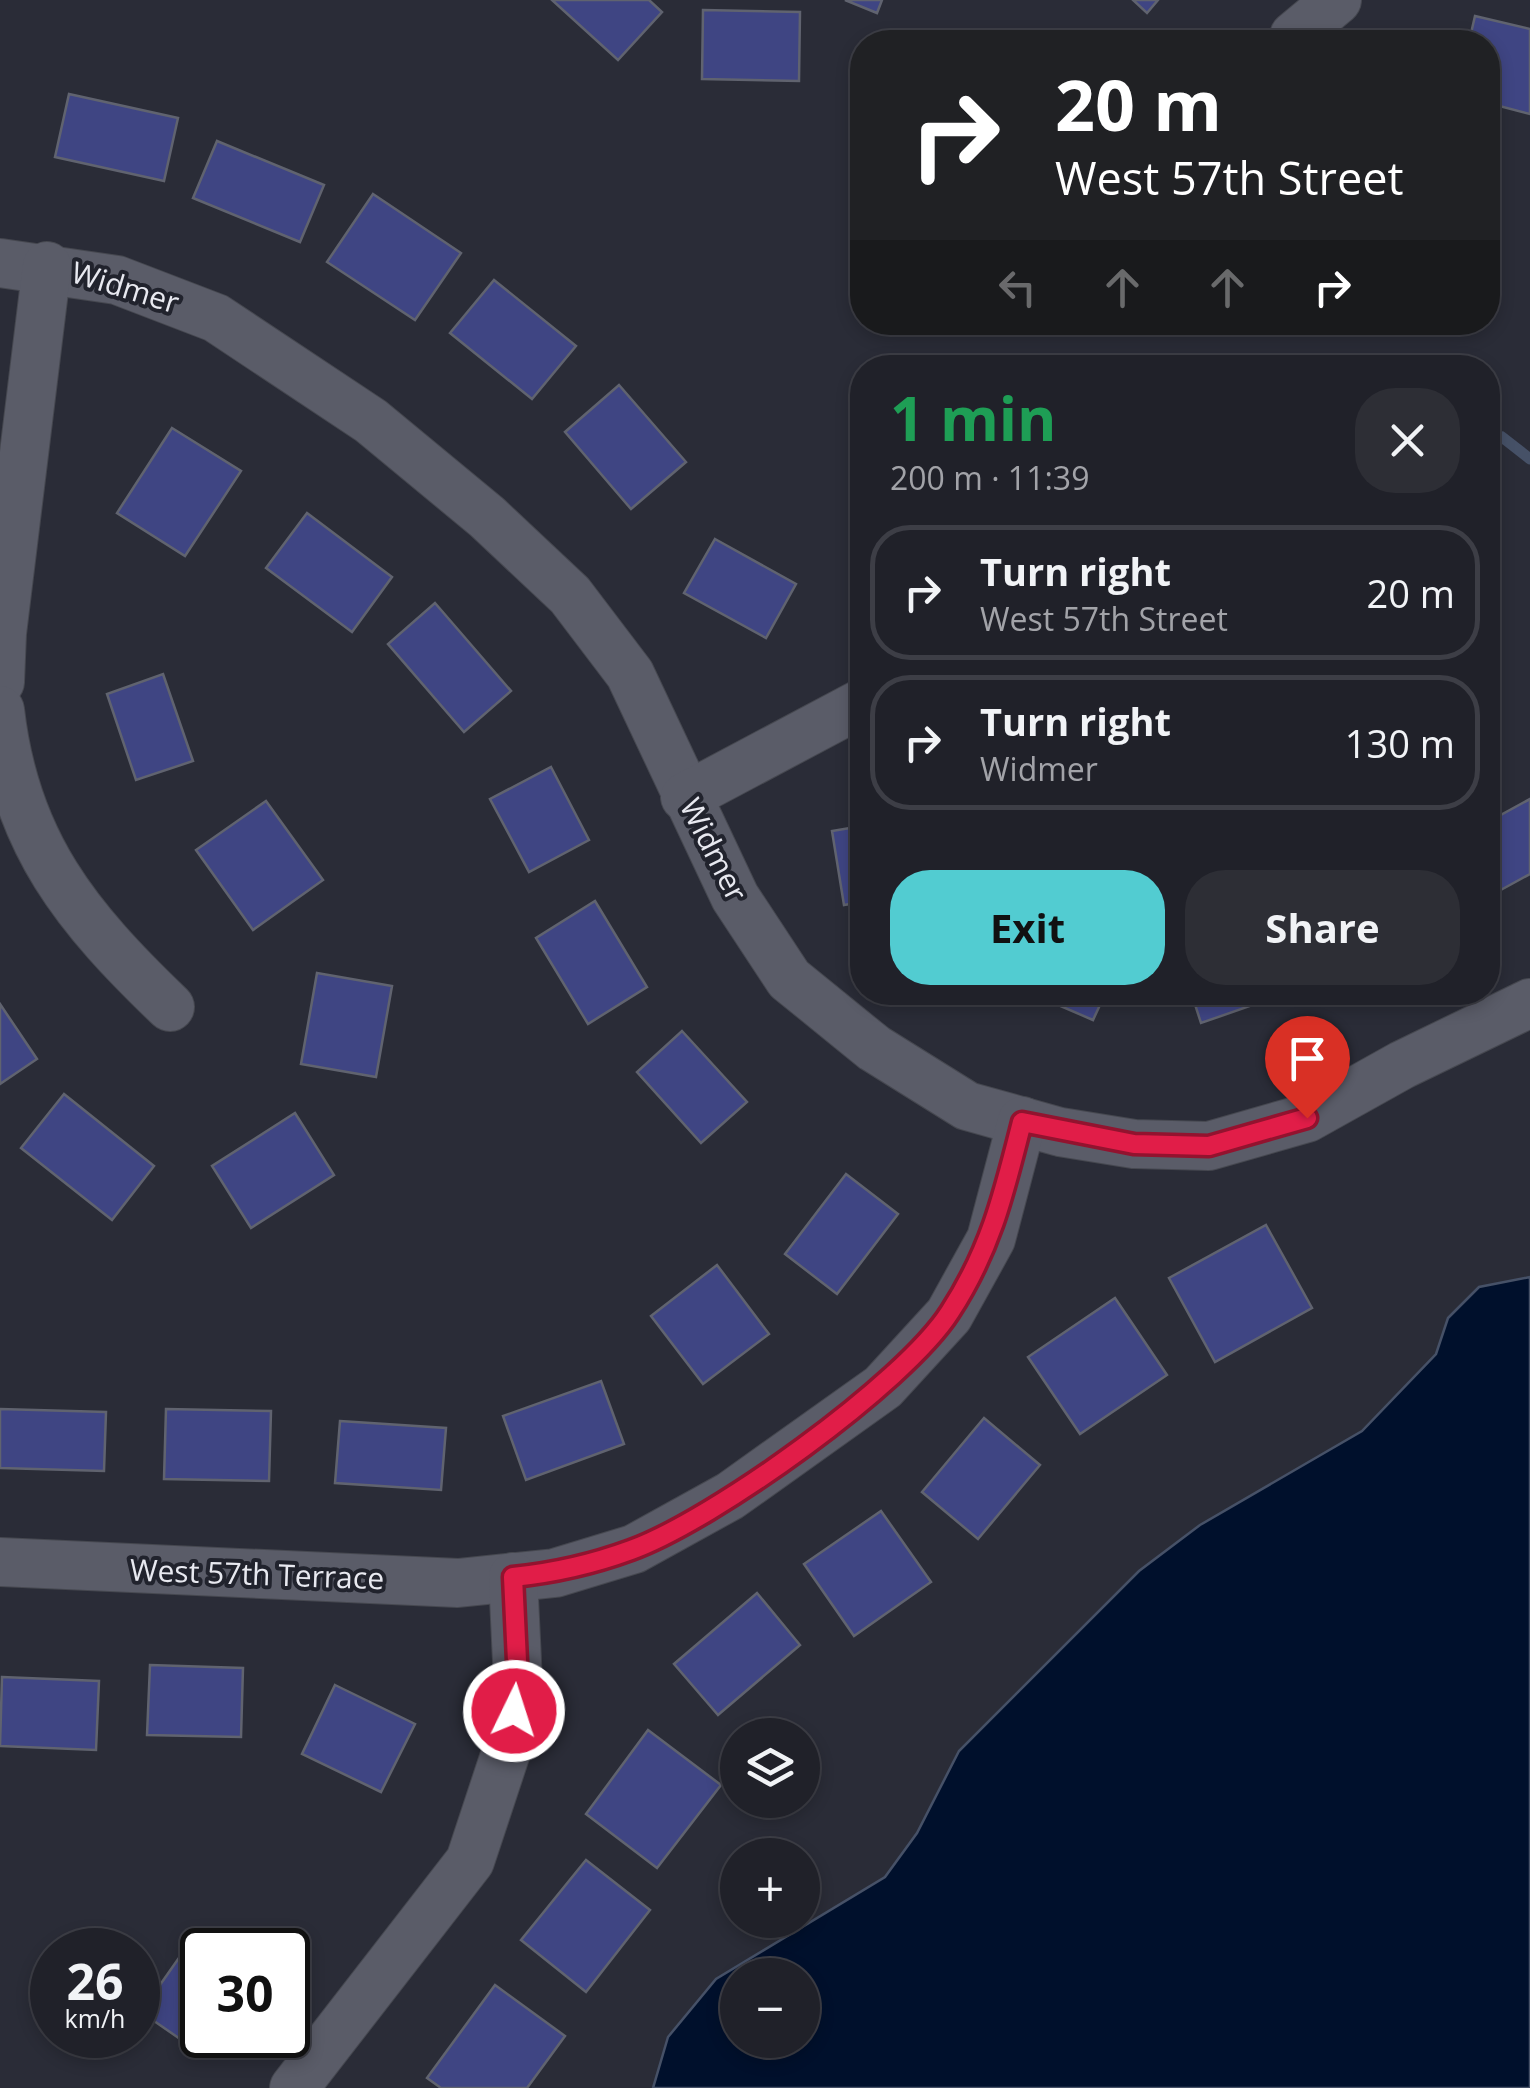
<!DOCTYPE html>
<html lang="en">
<head>
<meta charset="utf-8">
<style>
	body { margin:0; font-family:"Open Sans",sans-serif; background:#2d2e35; color:#f1f3f6; height:100vh; display:flex; flex-direction:column; font-size:38px; white-space:nowrap }
	* { box-sizing:border-box; margin:0 }
	p { font-size:32px; color:#a2a3a8 }
	.icon { flex:none; width:55px; height:55px; fill:none; stroke:currentColor; stroke-width:2; stroke-linecap:round; stroke-linejoin:round }
	.map { position:relative; flex:1; overflow:hidden }
	.side { position:absolute; left:850px; top:355px; width:650px; height:650px; display:flex; flex-direction:column; background:#202129; border-radius:40px; box-shadow:0 5px 15px #0003,0 0 0 2px #3d3e46 }
	.side>* { flex:none }
	.hud { position:absolute; left:850px; top:30px; width:650px; height:305px; border-radius:40px; box-shadow:0 5px 15px #0003,0 0 0 2px #3d3e46; background:#202124; color:#fff; overflow:hidden }
	.controls { position:absolute; left:720px; top:1718px; display:grid; gap:20px }
	.controls a { display:grid; place-items:center; width:100px; height:100px; border-radius:50%; background:#202129; box-shadow:0 5px 15px #0003,0 0 0 2px #3d3e46; font-size:50px }
	.speed { position:absolute; left:30px; top:1928px; display:flex; gap:20px; font-size:50px; font-weight:700; text-align:center }
	.speed>* { display:grid; place-content:center; width:130px; height:130px; border-radius:50%; background:#202129; box-shadow:0 5px 15px #0003,0 0 0 2px #3d3e46; line-height:1 }
	.speed small { font-size:25px; font-weight:400 }
	.speed .limit { border:5px solid #111; border-radius:15px; background:#fff; color:#111 }
	.pin { position:absolute; display:grid; place-items:center; width:85px; height:85px; color:#fff; margin:-102px -42px; border-radius:50% 50% 50% 0; rotate:-45deg; box-shadow:0 0 10px #0007 }
	.pin .icon { rotate:45deg }
	.me { position:absolute; width:110px; margin:-55px; rotate:4deg; stroke-linejoin:round; filter:drop-shadow(0 0 8px #0008) }
	.turn { display:flex; align-items:center; gap:35px; height:210px; padding:0 40px; font-size:45px }
	.turn .icon { width:130px; height:130px; stroke-width:2.5 }
	.turn b { display:block; font-size:70px; line-height:85px }
	.lanes { display:flex; align-items:center; height:95px; padding:0 40px; background:#0003; justify-content:center; gap:50px; direction:ltr }
	.lanes .off { opacity:.35 }
	.round { display:grid; place-items:center; flex:none; width:105px; height:105px; border-radius:40px; background:#2d2e35 }
	.head { display:flex; align-items:center; justify-content:space-between; height:170px; padding:0 40px }
	h1 { font-size:60px; font-weight:700; line-height:75px; color:#1e9e55 }
	.button { display:flex; gap:20px; margin-top:auto; padding:20px 40px }
	.button a { flex:1; height:115px; border-radius:40px; background:#52ccd1; color:#111; font-size:40px; font-weight:700; line-height:115px; text-align:center }
	.button a+a { background:#2d2e35; color:#f1f3f6 }
	ul { padding:0; list-style:none }
	li { display:flex; align-items:center; gap:30px; height:135px; margin:0 20px 15px; padding:0 20px; border:5px solid #3d3e46; border-radius:40px }
	li div { flex:1 }
	li b { display:block; font-size:38px }
	li em { font-style:normal }
	.map>svg:first-child { display:block }
</style>
</head>
<body>
<div class="map">
<svg width="1530" height="2088" viewBox="0 0 1530 2088">
	<rect width="100%" height="100%" fill="#2a2c37"/>
	<path fill="#00102c" stroke="#465167" stroke-width="2.5" fill-rule="evenodd" d="M1530,1277V2088H653L668,2037L716,1979L885,1877L917,1833L959,1751L1139,1571L1200,1525L1362,1431L1436,1354L1448,1318L1479,1287ZM738,1975H802V2040H738Z"/>
	<g fill="none" stroke-linecap="round" stroke-linejoin="round">
		<polyline stroke="#465167" stroke-width="11" points="1488,449 1502,437 1530,459"/>
	</g>
	<g fill="#3f4583" stroke="#60636f" stroke-width="2.5">
		<polygon points="552,0 649,0 662,12 618,60"/>
		<polygon points="845,0 882,0 877,13"/>
		<polygon points="1133,0 1158,0 1147,13"/>
		<polygon points="703,10 800,12 799,81 702,79"/>
		<polygon points="1475,16 1530,29 1530,114 1488,103 1488,42 1469,42"/>
		<polygon points="69,94 178,118 164,181 55,157"/>
		<polygon points="217,141 324,185 300,242 193,198"/>
		<polygon points="373,194 461,253 415,320 327,262"/>
		<polygon points="494,280 576,346 532,399 450,333"/>
		<polygon points="619,385 686,462 631,509 565,432"/>
		<polygon points="172,428 241,471 185,556 117,513"/>
		<polygon points="307,513 392,577 352,632 266,568"/>
		<polygon points="715,539 796,584 766,638 684,593"/>
		<polygon points="435,603 511,691 464,732 388,644"/>
		<polygon points="163,674 193,761 136,780 107,694"/>
		<polygon points="551,767 589,840 529,872 490,799"/>
		<polygon points="1530,799 1530,874 1488,897 1488,822"/>
		<polygon points="266,801 323,880 253,930 196,850"/>
		<polygon points="862,826 862,902 844,905 832,831"/>
		<polygon points="595,901 647,987 588,1024 536,938"/>
		<polygon points="317,973 392,986 376,1077 301,1064"/>
		<polygon points="1028,992 1106,992 1093,1020"/>
		<polygon points="1191,992 1290,992 1201,1023"/>
		<polygon points="0,1004 37,1059 0,1084"/>
		<polygon points="682,1031 747,1102 701,1143 637,1072"/>
		<polygon points="64,1094 154,1166 112,1220 21,1148"/>
		<polygon points="295,1113 334,1175 251,1228 212,1166"/>
		<polygon points="846,1174 898,1214 837,1294 785,1254"/>
		<polygon points="1266,1225 1312,1308 1215,1362 1169,1278"/>
		<polygon points="717,1265 769,1334 703,1384 651,1316"/>
		<polygon points="1115,1298 1167,1375 1080,1434 1028,1357"/>
		<polygon points="601,1381 624,1444 526,1480 503,1416"/>
		<polygon points="0,1409 106,1412 104,1471 0,1468"/>
		<polygon points="166,1409 271,1411 269,1481 164,1479"/>
		<polygon points="984,1418 1040,1465 978,1539 922,1492"/>
		<polygon points="340,1421 446,1428 441,1490 335,1483"/>
		<polygon points="881,1511 931,1582 854,1636 804,1564"/>
		<polygon points="757,1593 800,1645 718,1715 674,1664"/>
		<polygon points="150,1665 243,1668 241,1737 147,1735"/>
		<polygon points="2,1677 99,1681 96,1750 0,1746"/>
		<polygon points="335,1685 415,1724 381,1792 302,1754"/>
		<polygon points="648,1730 721,1785 657,1868 586,1814"/>
		<polygon points="586,1860 650,1910 586,1992 521,1940"/>
		<polygon points="195,1935 216,1950 202,1950 202,2035 212,2035 199,2052 141,2012"/>
		<polygon points="495,1985 565,2036 527,2088 441,2088 427,2078"/>
	</g>
	<g fill="none" stroke-linecap="round" stroke-linejoin="round">
		<defs>
			<g id="minor">
				<polyline points="1294,36 1337,0"/>
				<polyline points="0,263 117,280 216,318 371,421 487,517 570,595 630,674 735,897 789,979 874,1048 967,1106 1060,1132 1134,1144 1209,1146 1307,1118 1402,1065 1530,1003"/>
				<polyline points="0,682 2,633 47,266"/>
				<path d="M0,710C15,843 77,918 170,1007"/>
				<polyline points="685,797 862,703"/>
				<polyline points="0,1562 458,1583 555,1573 634,1549 730,1496 883,1387 949,1315 991,1239 1022,1121"/>
				<polyline points="294,2088 470,1861 510,1740 518,1682 513,1577"/>
			</g>
		</defs>
		<use href="#minor" stroke="#464850" stroke-width="50"/>
		<use href="#minor" stroke="#5a5c68" stroke-width="48"/>
	</g>
	<g fill="none" stroke-linecap="round" stroke-linejoin="round">
		<defs>
			<path id="route" d="M514,1711L518,1682L513,1577C553,1573 593,1564 631,1550C712,1521 904,1384 950,1312C991,1249 1004,1193 1022,1122L1134,1144L1209,1146L1307,1118"/>
		</defs>
		<use href="#route" stroke="#92132f" stroke-width="25"/>
		<use href="#route" stroke="#e11d48" stroke-width="18"/>
	</g>
	<g text-anchor="middle" stroke-width="8" stroke-linejoin="round" paint-order="stroke">
		<g font-size="30" fill="#e8e9f0" stroke="#21232d">
			<text transform="translate(125 288) rotate(17)" y="10">Widmer</text>
			<text transform="translate(713 850) rotate(63)" y="10">Widmer</text>
			<text transform="translate(257 1575) rotate(2)" y="10">West 57th Terrace</text>
		</g>
	</g>
</svg>
<div class="controls">
<a><svg class="icon" aria-label="layers" viewBox="0 0 24 24"><path d="M12 4l9 5-9 5-9-5zM3 14l9 5 9-5"/></svg></a>
<a>+</a>
<a>−</a>
</div>
<div class="speed"><div>26<small>km/h</small></div><div class="limit">30</div></div>
<div class="pin" style="left:1307px;top:1118px;background:#d93025"><svg class="icon" aria-label="arrive" viewBox="0 0 24 24"><path d="M6 21V4h12l-3 4 3 4H6"/></svg></div>
<svg class="me" style="left:514px;top:1711px" viewBox="-20 -20 40 40"><circle r="17" fill="#e11d48" stroke="#fff" stroke-width="3"/><path d="M0-11L8 9 0 5-8 9z" fill="#fff"/></svg>
<div class="hud">
<div class="turn"><svg class="icon" aria-label="right" viewBox="0 0 24 24"><path d="M7 20v-9h11M14 6l5 5-5 5"/></svg><div><b>20 m</b>West 57th Street</div></div>
<div class="lanes"><svg class="icon off" aria-label="left" viewBox="0 0 24 24"><path d="M17 20v-9H6M10 6l-5 5 5 5"/></svg><svg class="icon off" aria-label="ahead" viewBox="0 0 24 24"><path d="M12 20V5M6 11l6-6 6 6"/></svg><svg class="icon off" aria-label="ahead" viewBox="0 0 24 24"><path d="M12 20V5M6 11l6-6 6 6"/></svg><svg class="icon" aria-label="right" viewBox="0 0 24 24"><path d="M7 20v-9h11M14 6l5 5-5 5"/></svg></div>
</div>
<section class="side">
<div class="head"><div><h1>1 min</h1><p>200 m · 11:39</p></div><a class="round"><svg class="icon" aria-label="close" viewBox="0 0 24 24"><path d="M6 6l12 12M18 6L6 18"/></svg></a></div>
<ul>
<li><svg class="icon" aria-label="right" viewBox="0 0 24 24"><path d="M7 20v-9h11M14 6l5 5-5 5"/></svg><div><b>Turn right</b><p>West 57th Street</p></div><em>20 m</em></li>
<li><svg class="icon" aria-label="right" viewBox="0 0 24 24"><path d="M7 20v-9h11M14 6l5 5-5 5"/></svg><div><b>Turn right</b><p>Widmer</p></div><em>130 m</em></li>
</ul>
<div class="button"><a>Exit</a><a>Share</a></div>
</section>
</div>
</body>
</html>
